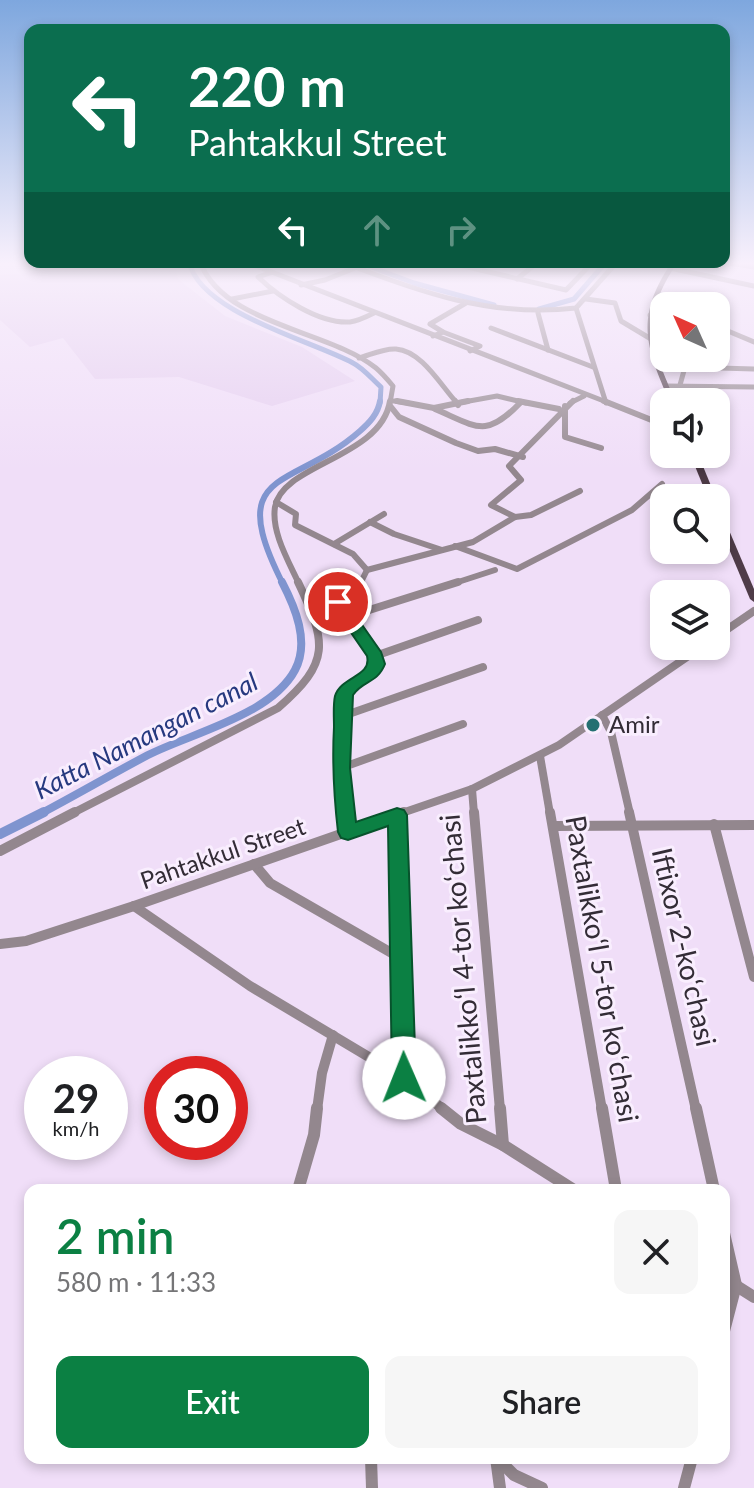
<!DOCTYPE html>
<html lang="en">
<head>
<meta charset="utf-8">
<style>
	body { margin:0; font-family:Lato,sans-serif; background:#f6f6f6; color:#202124; height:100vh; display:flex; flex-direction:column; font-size:30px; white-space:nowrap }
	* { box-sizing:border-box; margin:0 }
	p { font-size:26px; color:#757577 }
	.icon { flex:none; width:44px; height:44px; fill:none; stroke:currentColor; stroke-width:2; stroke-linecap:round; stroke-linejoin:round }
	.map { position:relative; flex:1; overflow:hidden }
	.panel { position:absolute; left:24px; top:1184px; width:706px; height:280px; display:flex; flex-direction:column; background:#fff; border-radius:16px; box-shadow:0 4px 12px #0003 }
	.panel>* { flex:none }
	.guide { position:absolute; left:24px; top:24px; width:706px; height:244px; border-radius:16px; box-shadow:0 4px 12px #0003; background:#0b6e4f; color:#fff; overflow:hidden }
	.needle { width:52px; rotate:315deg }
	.tools { position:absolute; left:650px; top:292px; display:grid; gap:16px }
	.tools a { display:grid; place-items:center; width:80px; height:80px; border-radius:16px; background:#fff; box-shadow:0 4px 12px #0003; font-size:40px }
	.speed { position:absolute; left:24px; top:1056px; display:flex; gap:16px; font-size:40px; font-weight:700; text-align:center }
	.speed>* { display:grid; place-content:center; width:104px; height:104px; border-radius:50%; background:#fff; box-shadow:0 4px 12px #0003; line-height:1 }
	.speed small { font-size:20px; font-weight:400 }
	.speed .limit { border:12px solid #d22; background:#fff; color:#111 }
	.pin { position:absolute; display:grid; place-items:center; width:68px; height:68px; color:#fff; margin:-34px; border:4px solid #fff; border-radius:50%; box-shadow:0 2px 8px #0007 }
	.me { position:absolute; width:88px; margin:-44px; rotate:359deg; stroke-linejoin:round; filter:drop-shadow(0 0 6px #0008) }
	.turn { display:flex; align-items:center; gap:28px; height:168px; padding:0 32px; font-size:36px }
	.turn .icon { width:104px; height:104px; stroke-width:2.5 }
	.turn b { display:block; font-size:56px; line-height:68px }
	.lanes { display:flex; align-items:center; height:76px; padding:0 32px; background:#0003; justify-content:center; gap:40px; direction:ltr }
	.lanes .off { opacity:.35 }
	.round { display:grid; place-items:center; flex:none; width:84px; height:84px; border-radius:16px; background:#f6f6f6 }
	.headline { display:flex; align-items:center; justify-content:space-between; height:136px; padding:0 32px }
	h1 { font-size:48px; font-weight:600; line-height:60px; color:#0b8043 }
	.action { display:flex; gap:16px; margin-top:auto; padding:16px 32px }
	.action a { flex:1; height:92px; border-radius:16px; background:#0b8043; color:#fff; font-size:32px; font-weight:600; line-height:92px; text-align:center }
	.action a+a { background:#f6f6f6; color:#202124 }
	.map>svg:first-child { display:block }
</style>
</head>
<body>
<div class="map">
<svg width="754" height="1488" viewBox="0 0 754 1488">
	<rect width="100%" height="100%" fill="#f0def8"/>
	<polygon fill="#e6d0f0" points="174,262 178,279 225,316 302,347 355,381 272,406 179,377 95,379 63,338 30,347 0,320 0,275"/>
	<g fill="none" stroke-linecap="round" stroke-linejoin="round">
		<g stroke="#7f94cf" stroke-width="5">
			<path d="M189,262C201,313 310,340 353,363C363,368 372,379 381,387L380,403"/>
			<polyline points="358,262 414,283 494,305"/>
			<polyline points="539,309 574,299 606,262"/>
		</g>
		<path stroke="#7f94cf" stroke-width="6" d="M283,584C223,466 292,491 360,431C369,423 378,414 380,401"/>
		<path stroke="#7f94cf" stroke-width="8" d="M40,814C76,795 112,774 148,755C192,733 271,715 295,670C310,642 295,607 282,582"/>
		<polyline stroke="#7f94cf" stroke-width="10" points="0,834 44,812"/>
		<g stroke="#93878e" stroke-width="5">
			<polyline points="57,262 66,262"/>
			<path d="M200,262C224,325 329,330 376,368C382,373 388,380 393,386L390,403"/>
			<polyline points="246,262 609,403"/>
			<path d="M342,262C419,292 492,318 576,308L617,262"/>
			<polyline points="464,262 459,265 566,290 593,262"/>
			<polyline points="725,262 754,267"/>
			<polyline points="385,263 388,262"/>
			<polyline points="670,268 754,286"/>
			<path d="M270,273L258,277C279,297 319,324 350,322C358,321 366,317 374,313"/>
			<polyline points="517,279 538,262"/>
			<polyline points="301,285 325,280 355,268"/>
			<polyline points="232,299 273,291"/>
			<polyline points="586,299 615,303 621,321 651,339"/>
			<polyline points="576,308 606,403"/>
			<polyline points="538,313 548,350"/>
			<polyline points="650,315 664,317"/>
			<polyline points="716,326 754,342"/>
			<polyline points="491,328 593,367"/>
			<polyline points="443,332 480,346 470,351"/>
			<polyline points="433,336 443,332 430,324 466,303"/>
			<path d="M359,358C370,355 384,348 396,349C422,351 441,386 457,403"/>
			<polyline points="685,367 754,369"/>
			<polyline points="680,385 685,367 681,358"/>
			<polyline points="666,386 754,387"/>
			<polyline points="394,401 408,403"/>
			<polyline points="458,403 497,396 526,403"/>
			<polyline points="570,403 584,396"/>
		</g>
		<g stroke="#93878e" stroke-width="6">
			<polyline points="397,401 434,408 468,401"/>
			<polyline points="455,401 458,405"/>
			<polyline points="518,401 559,409"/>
			<polyline points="604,401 664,425"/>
			<polyline points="565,406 565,437 601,448"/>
			<polyline points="391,407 399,417 456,443 478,451 495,449 523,457"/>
			<path d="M435,409C477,427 486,439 521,402"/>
			<polyline points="276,502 296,514 295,525 353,554 367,570"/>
			<polyline points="515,517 491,505 521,480 509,466 573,401"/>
			<polyline points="370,522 394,534 442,550"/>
			<polyline points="334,544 384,514"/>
			<polyline points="455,546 517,569 632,510 662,484"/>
			<polyline points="367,570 473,542 515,517 531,515 580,491"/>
			<path d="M299,584C289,562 271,532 275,507C282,464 381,458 390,401"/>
			<polyline points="360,584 367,570"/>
			<polyline points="452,584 495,570"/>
		</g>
		<g stroke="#93878e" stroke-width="8">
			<polyline points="308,596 347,590"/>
			<polyline points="347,617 458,582"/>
			<polyline points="716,637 754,611"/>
			<polyline points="375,656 478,620"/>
			<polyline points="602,715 611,732 630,814"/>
			<polyline points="343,716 483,667"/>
			<polyline points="540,756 550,814"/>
			<polyline points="341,768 463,724"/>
			<polyline points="472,789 474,814"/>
			<path d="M71,814L278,708C331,662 327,643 298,582"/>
			<path d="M346,814C341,777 334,734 344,697C349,676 377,681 375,656L338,602L361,582"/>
			<polyline points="399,814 472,789 559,745 703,646"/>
		</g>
		<g stroke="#93878e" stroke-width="10">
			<polyline points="346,812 348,832"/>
			<polyline points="474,812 500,1110"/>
			<polyline points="550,812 602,1110"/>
			<polyline points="629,812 696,1110"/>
			<polyline points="397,815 404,1078"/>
			<polyline points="714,824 754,977"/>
			<polyline points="554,826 754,825"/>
			<polyline points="0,851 75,812"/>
			<polyline points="254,864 270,883 402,959"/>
			<polyline points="134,906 250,986 404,1078 444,1110"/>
			<polyline points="0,944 26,941 134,906 404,812"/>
			<polyline points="317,1110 322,1073 333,1035"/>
		</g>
		<g stroke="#93878e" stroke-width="12">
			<polyline points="441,1108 461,1124 503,1145 574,1190"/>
			<polyline points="500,1108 503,1145"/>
			<polyline points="602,1108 616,1190"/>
			<polyline points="696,1108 714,1190"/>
			<polyline points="298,1190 314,1135 317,1108"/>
			<polyline points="724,1233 736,1285 724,1331"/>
			<polyline points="724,1278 754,1297"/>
			<polyline points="371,1458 372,1488"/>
			<polyline points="496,1458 500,1488"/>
			<polyline points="497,1458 514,1475 542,1488"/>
			<polyline points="684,1488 692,1458"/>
		</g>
		<g fill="#4f3c48" fill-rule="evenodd">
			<path d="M672,262H678C640,316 651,346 676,402H670C645,346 635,316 672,262Z"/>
			<polygon points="690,454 698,454 716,498 708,498"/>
			<polygon points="716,507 720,509 754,589 754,602 750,599 716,518"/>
		</g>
	</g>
	<linearGradient id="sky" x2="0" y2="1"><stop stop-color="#7ea7de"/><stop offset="0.56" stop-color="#f8f0fc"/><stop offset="1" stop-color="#f8f0fc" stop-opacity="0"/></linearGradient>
	<rect width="754" height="470" fill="url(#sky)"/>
	<path fill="#0b8043" stroke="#07532c" stroke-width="2" d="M338,597L344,599L381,652L385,664C377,684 363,680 353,695L350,768L356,822L397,808L404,810L407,815L416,1078L413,1086L404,1090L395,1086L392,1078L388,826L348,840L341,838L338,832C334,797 332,763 334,727C334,717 333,705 335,696C341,676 372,677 367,656L330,602Z"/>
	<circle fill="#247072" stroke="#f9eefe" stroke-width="3" cx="593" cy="725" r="8"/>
	<g text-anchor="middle" stroke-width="6" stroke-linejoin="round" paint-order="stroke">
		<g font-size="24" fill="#332c36" stroke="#f9eefe" text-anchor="start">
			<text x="609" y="733">Amir</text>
		</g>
		<g font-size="24" fill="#332c36" stroke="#f9eefe">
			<text transform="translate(223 854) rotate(-19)" y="8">Pahtakkul Street</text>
		</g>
		<g font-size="26" font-style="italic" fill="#26397f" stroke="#f9eefe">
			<text transform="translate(146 736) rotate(-27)" y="9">Katta Namangan canal</text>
		</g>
		<g font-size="28" fill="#332c36" stroke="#f9eefe">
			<text transform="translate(684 947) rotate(77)" y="10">Iftixor 2-koʻchasi</text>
			<text transform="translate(463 969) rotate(-95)" y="10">Paxtalikkoʻl 4-tor koʻchasi</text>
			<text transform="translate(602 969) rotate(80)" y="10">Paxtalikkoʻl 5-tor koʻchasi</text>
		</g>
	</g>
</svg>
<div class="tools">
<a><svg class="needle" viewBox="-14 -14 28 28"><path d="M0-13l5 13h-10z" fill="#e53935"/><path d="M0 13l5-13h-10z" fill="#757577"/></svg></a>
<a><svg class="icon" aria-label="sound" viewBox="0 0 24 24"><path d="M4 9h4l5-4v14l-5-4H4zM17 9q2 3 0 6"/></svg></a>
<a><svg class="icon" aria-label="search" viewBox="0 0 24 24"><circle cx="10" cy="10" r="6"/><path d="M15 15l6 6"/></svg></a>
<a><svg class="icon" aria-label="layers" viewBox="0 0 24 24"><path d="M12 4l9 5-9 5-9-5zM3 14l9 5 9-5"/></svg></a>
</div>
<div class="speed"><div>29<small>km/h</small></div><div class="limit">30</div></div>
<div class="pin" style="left:338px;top:602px;background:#d93025"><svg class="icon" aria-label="arrive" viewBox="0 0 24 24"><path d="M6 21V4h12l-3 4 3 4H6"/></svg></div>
<svg class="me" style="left:404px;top:1078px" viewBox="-20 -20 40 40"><circle r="19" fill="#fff"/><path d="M0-13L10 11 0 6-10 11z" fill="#0b8043"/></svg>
<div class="guide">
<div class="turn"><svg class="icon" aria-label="left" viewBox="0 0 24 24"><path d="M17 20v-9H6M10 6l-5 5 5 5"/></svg><div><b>220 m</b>Pahtakkul Street</div></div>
<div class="lanes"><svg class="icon" aria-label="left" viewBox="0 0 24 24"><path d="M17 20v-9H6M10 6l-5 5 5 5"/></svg><svg class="icon off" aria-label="ahead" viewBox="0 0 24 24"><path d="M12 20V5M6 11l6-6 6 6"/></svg><svg class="icon off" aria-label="right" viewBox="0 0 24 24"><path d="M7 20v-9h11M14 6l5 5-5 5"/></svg></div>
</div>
<section class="panel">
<div class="headline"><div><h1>2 min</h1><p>580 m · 11:33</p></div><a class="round"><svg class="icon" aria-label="close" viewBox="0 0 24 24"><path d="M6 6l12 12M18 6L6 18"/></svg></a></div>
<div class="action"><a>Exit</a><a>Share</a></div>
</section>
</div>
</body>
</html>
